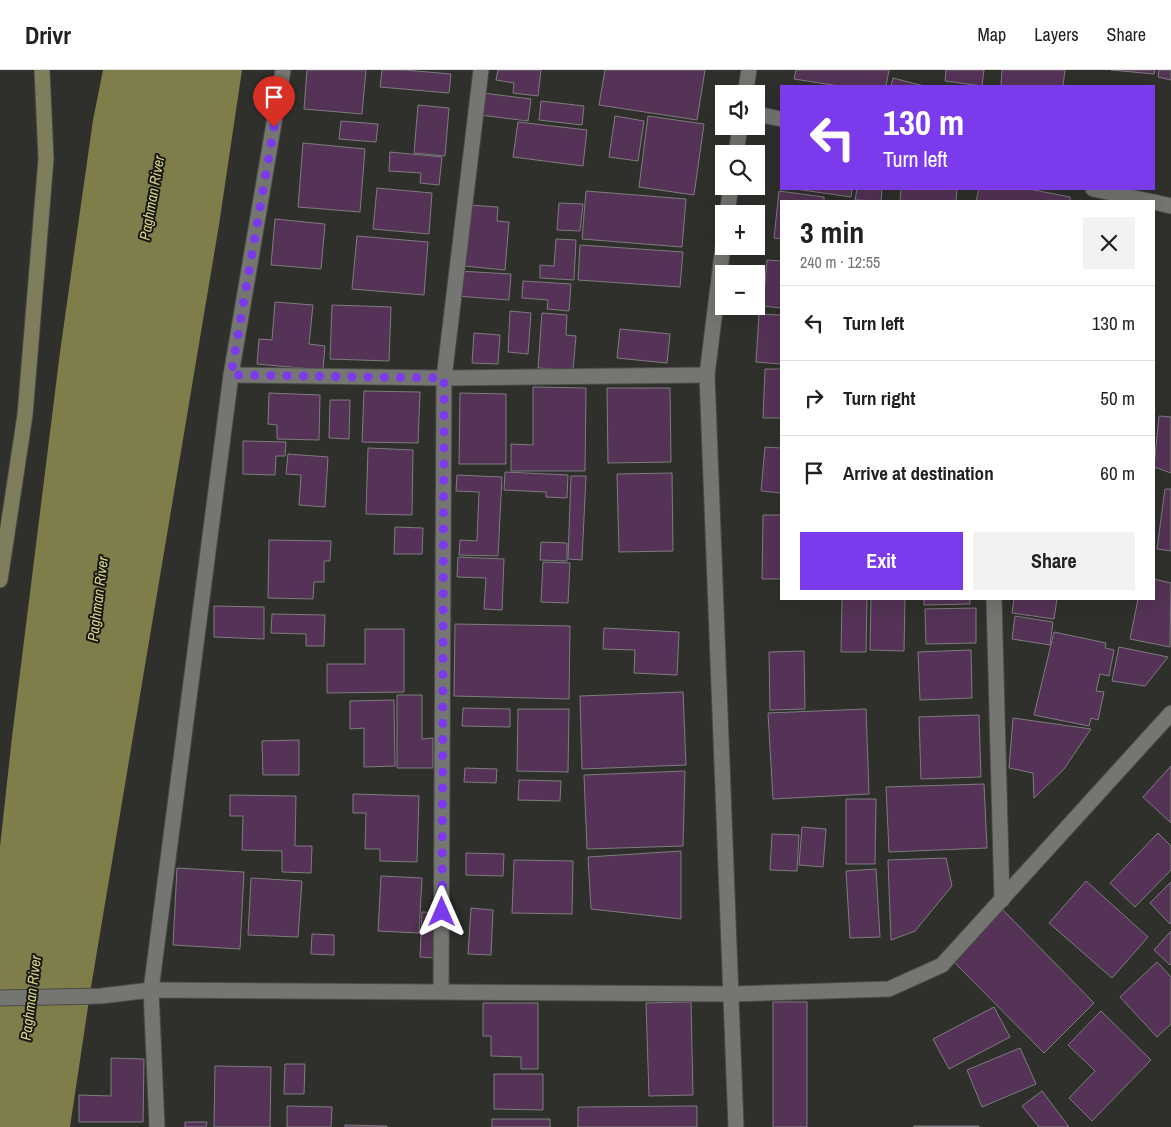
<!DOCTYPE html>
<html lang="en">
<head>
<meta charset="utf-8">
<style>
	body { margin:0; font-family:"Archivo Narrow",sans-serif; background:#f2f2f2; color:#202124; height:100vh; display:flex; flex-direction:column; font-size:19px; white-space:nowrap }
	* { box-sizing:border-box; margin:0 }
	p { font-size:16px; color:#757577 }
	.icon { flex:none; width:28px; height:28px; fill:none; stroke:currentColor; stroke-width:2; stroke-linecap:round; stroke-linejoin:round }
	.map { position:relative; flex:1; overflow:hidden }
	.side { position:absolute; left:780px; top:130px; width:375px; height:400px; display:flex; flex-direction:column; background:#fff; border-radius:0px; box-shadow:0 5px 20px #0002 }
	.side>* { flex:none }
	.top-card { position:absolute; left:780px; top:15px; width:375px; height:105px; border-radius:0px; box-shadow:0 5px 20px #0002; background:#7c3aed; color:#fff; overflow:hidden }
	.buttons { position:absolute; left:715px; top:15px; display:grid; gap:10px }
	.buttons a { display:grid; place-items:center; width:50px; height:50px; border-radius:0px; background:#fff; box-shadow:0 5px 20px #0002; font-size:25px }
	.pin { position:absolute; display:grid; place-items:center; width:42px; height:42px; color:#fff; margin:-51px -21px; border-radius:50% 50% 50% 0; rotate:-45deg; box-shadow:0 0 5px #0007 }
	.pin .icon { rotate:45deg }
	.me { position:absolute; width:55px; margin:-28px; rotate:0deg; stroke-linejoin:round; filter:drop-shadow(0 0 4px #0008) }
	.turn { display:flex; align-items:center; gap:18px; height:105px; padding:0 20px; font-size:22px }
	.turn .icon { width:65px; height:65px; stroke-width:2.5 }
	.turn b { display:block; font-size:35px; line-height:42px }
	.round { display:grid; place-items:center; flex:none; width:52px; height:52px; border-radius:0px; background:#f2f2f2 }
	.overview { display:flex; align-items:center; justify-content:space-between; height:85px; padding:0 20px }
	h1 { font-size:30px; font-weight:800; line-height:38px }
	.action { display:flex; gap:10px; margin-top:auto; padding:10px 20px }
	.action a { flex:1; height:58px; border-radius:0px; background:#7c3aed; color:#fff; font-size:20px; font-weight:800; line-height:58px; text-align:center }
	.action a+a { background:#f2f2f2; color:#202124 }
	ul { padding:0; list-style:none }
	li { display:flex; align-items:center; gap:15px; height:75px; padding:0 20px; border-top:1px solid #e0e0e0 }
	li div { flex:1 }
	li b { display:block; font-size:19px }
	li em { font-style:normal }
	header { display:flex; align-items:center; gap:30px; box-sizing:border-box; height:70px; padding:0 25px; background:#fff; border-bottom:1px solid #e0e0e0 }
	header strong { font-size:24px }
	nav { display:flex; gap:28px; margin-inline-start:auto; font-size:18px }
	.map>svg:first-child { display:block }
</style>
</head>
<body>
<header>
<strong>Drivr</strong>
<nav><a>Map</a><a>Layers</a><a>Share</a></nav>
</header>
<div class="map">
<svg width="1171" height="1057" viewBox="0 0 1171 1057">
	<rect width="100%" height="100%" fill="#2f2f2c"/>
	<polygon fill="#7f7d49" points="103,0 242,0 219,155 91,917 70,1057 0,1057 0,777 12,667 60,282 93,50"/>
	<g fill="#543356" stroke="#7e7c7e">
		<polygon points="307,0 366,0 362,44 304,39"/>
		<polygon points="382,0 405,0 451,4 449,23 380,17"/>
		<polygon points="498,0 541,0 538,26 513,23 514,13 496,10"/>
		<polygon points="605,0 705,0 697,50 599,35"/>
		<polygon points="796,0 889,0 886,16 839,16 794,9"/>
		<polygon points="946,0 984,0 982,16 945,11"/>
		<polygon points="1002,0 1065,0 1063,16 1001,16"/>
		<polygon points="1111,0 1155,0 1154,4"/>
		<polygon points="1159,0 1171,0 1171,10 1158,7"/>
		<polygon points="893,8 924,16 891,16"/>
		<polygon points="483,23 531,29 528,51 480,45"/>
		<polygon points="541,31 584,36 582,55 539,50"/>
		<polygon points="418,35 449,38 445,86 414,83"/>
		<polygon points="615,46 644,51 638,91 609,87"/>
		<polygon points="648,46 704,54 694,125 639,117"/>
		<polygon points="341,51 378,54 376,72 339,69"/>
		<polygon points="518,52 587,60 583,96 513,87"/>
		<polygon points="303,73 365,79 360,142 298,137"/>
		<polygon points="390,82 442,87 439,115 420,113 421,103 389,101"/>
		<polygon points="377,118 432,123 429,164 373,159"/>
		<polygon points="795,119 852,119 851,127"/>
		<polygon points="857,119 882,119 881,131 855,130"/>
		<polygon points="901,119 957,119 956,131 900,131"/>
		<polygon points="979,119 1029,119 1070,127 1070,131 976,131"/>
		<polygon points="586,121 686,129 682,177 582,169"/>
		<polygon points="779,121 824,127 824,131 781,131 781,169 774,168"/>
		<polygon points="559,133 583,134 580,161 557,160"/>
		<polygon points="469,135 498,137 497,151 509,152 505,200 464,196"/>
		<polygon points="275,149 325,154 321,199 271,195"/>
		<polygon points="357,166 428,172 424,225 352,219"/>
		<polygon points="556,169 576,170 574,210 540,208 540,195 554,196"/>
		<polygon points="580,175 683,182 680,217 578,210"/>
		<polygon points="767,190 781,191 781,238 763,236"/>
		<polygon points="458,201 511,204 509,230 456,226"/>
		<polygon points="523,211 571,214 569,241 547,239 548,230 522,228"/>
		<polygon points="275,232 313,235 309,274 325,276 323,300 257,294 259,269 272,270"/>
		<polygon points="332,235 391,237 389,291 330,289"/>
		<polygon points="510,241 531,243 528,284 508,282"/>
		<polygon points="542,243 567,245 566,265 576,266 573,300 538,298"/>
		<polygon points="759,244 781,245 781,294 756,292"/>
		<polygon points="620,259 670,264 667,293 617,288"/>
		<polygon points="474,263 500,265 498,294 472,293"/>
		<polygon points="765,299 781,299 781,348 763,348"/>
		<polygon points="533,317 586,318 585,401 511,401 511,374 533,375"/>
		<polygon points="607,318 670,318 671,392 608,393"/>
		<polygon points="364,321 420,322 418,373 362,372"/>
		<polygon points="269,323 320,325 319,370 277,369 277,355 268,354"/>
		<polygon points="460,323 506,324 506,394 459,394"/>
		<polygon points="330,330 350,330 349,369 329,368"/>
		<polygon points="1159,346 1171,347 1171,403 1154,397"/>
		<polygon points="243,371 286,372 285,386 276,386 275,405 243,404"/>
		<polygon points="765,377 781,378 781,423 761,421"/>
		<polygon points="368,378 413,380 412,445 366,444"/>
		<polygon points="288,384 328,387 325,437 299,435 301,405 286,404"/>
		<polygon points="505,402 568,405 567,428 546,427 546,422 504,420"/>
		<polygon points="672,403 673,481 619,482 617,404"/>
		<polygon points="457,405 502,407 498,486 459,485 460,470 477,471 479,422 456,421"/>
		<polygon points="571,406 586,406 582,490 568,489"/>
		<polygon points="1165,419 1171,419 1171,481 1157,479"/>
		<polygon points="763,445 781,445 781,509 762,509"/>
		<polygon points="395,457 423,458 422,484 394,484"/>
		<polygon points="269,470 331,471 330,491 324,491 324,512 314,512 313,529 268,528"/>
		<polygon points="541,472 567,473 567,491 540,490"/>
		<polygon points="458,487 504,489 502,540 484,539 486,508 457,507"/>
		<polygon points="543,492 570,493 568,533 541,532"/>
		<polygon points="1154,509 1171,513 1170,577 1130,569 1138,529 1154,529"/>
		<polygon points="842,529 867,529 866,582 841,582"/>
		<polygon points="871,529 905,529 904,581 870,580"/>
		<polygon points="924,529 970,529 970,534 924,535"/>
		<polygon points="1014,529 1057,529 1054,549 1012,543"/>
		<polygon points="214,536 264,537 264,569 214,567"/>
		<polygon points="976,538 976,573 926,574 925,539"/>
		<polygon points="272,544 325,545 324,576 306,576 306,564 271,563"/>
		<polygon points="1015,546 1053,552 1050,575 1012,569"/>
		<polygon points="455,554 570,556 569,629 454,626"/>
		<polygon points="604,558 679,562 677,605 634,603 635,580 603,579"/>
		<polygon points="365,559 404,559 404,622 327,623 327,594 365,594"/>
		<polygon points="1054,562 1106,573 1105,578 1114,580 1109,606 1100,604 1096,621 1104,622 1098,650 1091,648 1089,656 1034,645"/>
		<polygon points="1119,577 1168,587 1145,616 1112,611"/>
		<polygon points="971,580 972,628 920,630 918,582"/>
		<polygon points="804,581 805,639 770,640 769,582"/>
		<polygon points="683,622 686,695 582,699 580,626"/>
		<polygon points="397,625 422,625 422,669 433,668 433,698 397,698"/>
		<polygon points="394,630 395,696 364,697 364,658 350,659 350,631"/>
		<polygon points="463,638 510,639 510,657 462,656"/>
		<polygon points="518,639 569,639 568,702 517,701"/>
		<polygon points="866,639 869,724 773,729 768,643"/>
		<polygon points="979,645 981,707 921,709 919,647"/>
		<polygon points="1013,648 1091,659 1064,699 1034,728 1033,703 1009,698"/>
		<polygon points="299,670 299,705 263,705 262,671"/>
		<polygon points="1171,696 1171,753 1143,727"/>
		<polygon points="465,698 497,699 496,713 464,712"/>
		<polygon points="685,701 683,776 587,779 584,705"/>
		<polygon points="519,710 561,711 560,731 518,730"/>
		<polygon points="984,714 987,778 889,782 886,717"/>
		<polygon points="353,724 419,726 417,792 380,791 380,779 365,779 366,743 353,743"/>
		<polygon points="230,725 296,726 295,776 312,776 311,803 282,802 282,781 242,780 243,746 230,746"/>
		<polygon points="846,729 876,729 875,794 846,794"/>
		<polygon points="802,757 826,759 823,797 799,795"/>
		<polygon points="1158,763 1171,776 1171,800 1135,837 1110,813"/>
		<polygon points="772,764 799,765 797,801 770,800"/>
		<polygon points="681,781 681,849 591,839 588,787"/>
		<polygon points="466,783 504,784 503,806 466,805"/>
		<polygon points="946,788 952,816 915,861 891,870 888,790"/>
		<polygon points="514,790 573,791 572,844 512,843"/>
		<polygon points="177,798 244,802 240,879 173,875"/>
		<polygon points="876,799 880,867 850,868 846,801"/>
		<polygon points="381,806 422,808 419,863 378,861"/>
		<polygon points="251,808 302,811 298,867 248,865"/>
		<polygon points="1086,811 1148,867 1112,908 1049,853"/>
		<polygon points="1171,812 1171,852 1170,854 1150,833"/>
		<polygon points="471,838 493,840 491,885 468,884"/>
		<polygon points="1002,839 1094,933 1044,983 951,889"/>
		<polygon points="422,842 438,843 435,888 420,887"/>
		<polygon points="1171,861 1171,894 1170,895 1154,880"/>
		<polygon points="312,864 334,865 334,885 311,884"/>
		<polygon points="1157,892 1171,907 1171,954 1157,967 1120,927"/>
		<polygon points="691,932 693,1025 649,1026 646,933"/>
		<rect x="773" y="932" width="34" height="125"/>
		<polygon points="483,933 538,933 538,999 521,999 521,987 491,986 491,966 483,966"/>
		<polygon points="994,937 1010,967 949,999 933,969"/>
		<polygon points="1101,941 1151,990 1092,1051 1069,1028 1095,1001 1068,975"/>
		<polygon points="1020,978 1036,1014 982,1037 967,1000"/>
		<polygon points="111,988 144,989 143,1052 79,1052 79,1025 111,1026"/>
		<polygon points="285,994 305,994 304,1024 284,1024"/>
		<polygon points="215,996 271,997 270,1057 214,1057"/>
		<polygon points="494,1004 543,1004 543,1040 494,1039"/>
		<polygon points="1042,1021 1069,1057 1039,1057 1022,1036"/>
		<polygon points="287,1036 332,1037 331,1057 287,1057"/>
		<polygon points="697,1036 697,1057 578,1057 578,1037"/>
		<rect x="492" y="1049" width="58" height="8"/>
		<polygon points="185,1052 207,1052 206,1057 185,1057"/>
		<polygon points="345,1055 387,1056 387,1057 345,1057"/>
		<rect x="914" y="1056" width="65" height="1"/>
	</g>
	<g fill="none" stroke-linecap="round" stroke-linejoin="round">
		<defs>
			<g id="minor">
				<polyline points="745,24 749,0"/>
				<polyline points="756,44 781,49"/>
				<polyline points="736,84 740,56"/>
				<polyline points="1093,119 1149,131"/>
				<polyline points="1154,132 1171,136"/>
				<polyline points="727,144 731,116"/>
				<polyline points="724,168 707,305 736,1057"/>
				<polyline points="231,305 444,308 707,305"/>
				<polyline points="994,529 1002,830"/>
				<polyline points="441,921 444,308 481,0"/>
				<polyline points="0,928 101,926 151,920 732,924 889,919 942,895 1171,643"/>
				<polyline points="157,1057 151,920 231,305 283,0"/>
			</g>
			<polyline id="secondary" points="0,510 25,345 46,89 42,0"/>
		</defs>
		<use href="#minor" stroke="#4a4a47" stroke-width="17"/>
		<use href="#secondary" stroke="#4a4a47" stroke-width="17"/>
		<use href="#minor" stroke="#757672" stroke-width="15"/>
		<use href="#secondary" stroke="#7e7e5c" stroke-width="15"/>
	</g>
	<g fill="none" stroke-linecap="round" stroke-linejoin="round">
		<polyline stroke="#7c3aed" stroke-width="9" stroke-dasharray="0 16.2" points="274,57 231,305 444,308 442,842"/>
	</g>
	<g text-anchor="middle" stroke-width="4" stroke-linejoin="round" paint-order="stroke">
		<g font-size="15" font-style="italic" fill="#d8d684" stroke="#171715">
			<text transform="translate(152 128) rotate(-80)" y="5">Paghman River</text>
			<text transform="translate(98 529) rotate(-83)" y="5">Paghman River</text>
			<text transform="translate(31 928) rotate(-83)" y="5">Paghman River</text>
		</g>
	</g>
</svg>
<div class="buttons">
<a><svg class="icon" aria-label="sound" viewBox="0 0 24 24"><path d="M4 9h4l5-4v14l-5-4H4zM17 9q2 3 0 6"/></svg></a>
<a><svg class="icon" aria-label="search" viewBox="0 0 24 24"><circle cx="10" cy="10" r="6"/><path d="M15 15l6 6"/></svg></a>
<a>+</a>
<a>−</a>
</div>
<div class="pin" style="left:274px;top:57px;background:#d93025"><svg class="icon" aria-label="arrive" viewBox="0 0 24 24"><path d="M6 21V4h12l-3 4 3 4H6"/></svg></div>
<svg class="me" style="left:442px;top:842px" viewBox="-20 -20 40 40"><path d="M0-17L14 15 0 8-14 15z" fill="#7c3aed" stroke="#fff" stroke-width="4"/></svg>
<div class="top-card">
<div class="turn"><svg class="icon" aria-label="left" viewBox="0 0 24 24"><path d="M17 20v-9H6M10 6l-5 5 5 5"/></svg><div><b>130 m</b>Turn left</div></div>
</div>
<section class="side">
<div class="overview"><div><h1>3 min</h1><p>240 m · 12:55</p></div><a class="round"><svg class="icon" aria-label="close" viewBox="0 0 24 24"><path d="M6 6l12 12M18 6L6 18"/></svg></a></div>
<ul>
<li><svg class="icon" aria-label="left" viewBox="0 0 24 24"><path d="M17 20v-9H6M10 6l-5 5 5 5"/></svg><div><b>Turn left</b></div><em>130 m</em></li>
<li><svg class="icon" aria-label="right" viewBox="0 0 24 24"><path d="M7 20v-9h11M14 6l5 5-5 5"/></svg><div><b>Turn right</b></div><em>50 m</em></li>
<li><svg class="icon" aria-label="arrive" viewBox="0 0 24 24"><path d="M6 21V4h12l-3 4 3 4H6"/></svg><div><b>Arrive at destination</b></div><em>60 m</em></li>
</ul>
<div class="action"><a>Exit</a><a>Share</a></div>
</section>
</div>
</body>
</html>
